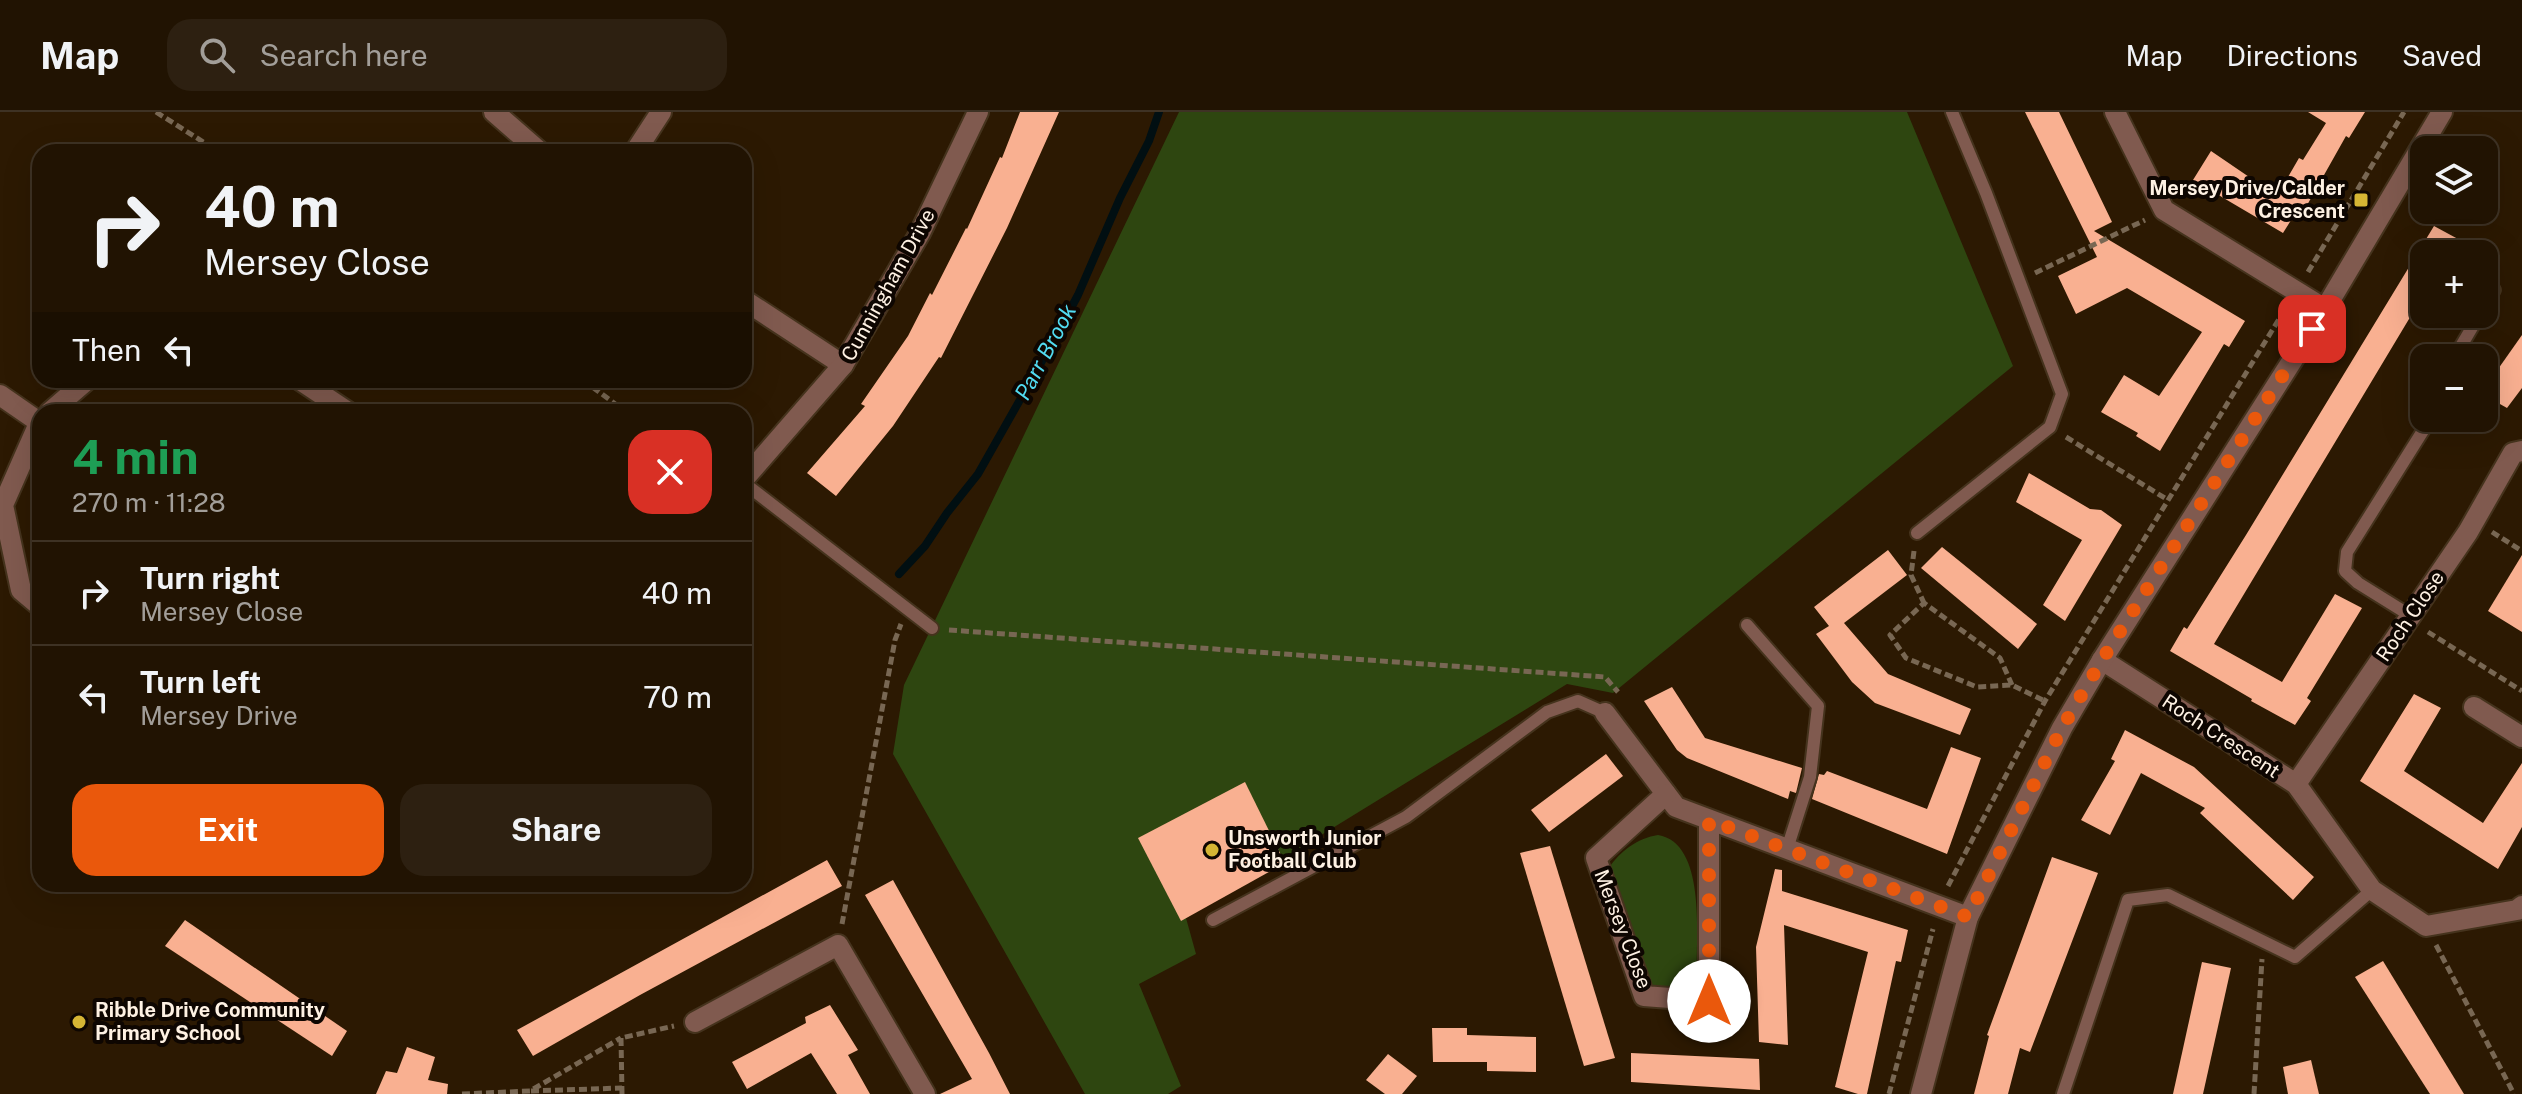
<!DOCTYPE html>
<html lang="en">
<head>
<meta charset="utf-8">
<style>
	body { margin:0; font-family:"Public Sans",sans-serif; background:#2d2011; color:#f1f3f6; height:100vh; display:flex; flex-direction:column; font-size:30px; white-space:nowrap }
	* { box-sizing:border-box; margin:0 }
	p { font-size:26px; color:#a29e99 }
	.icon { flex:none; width:44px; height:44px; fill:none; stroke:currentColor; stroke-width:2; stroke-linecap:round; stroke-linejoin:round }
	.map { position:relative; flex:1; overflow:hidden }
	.details { position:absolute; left:32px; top:292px; width:720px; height:488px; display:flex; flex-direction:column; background:#211302; border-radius:24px; box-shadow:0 8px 32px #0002,0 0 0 2px #3e3224 }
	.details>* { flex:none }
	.guide { position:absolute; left:32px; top:32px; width:720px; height:244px; border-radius:24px; box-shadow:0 8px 32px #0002,0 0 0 2px #3e3224; background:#211302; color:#f1f3f6; overflow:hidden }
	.buttons { position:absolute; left:2410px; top:24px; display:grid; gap:16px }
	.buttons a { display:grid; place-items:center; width:88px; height:88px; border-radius:16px; background:#211302; box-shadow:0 8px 32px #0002,0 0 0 2px #3e3224; font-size:40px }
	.pin { position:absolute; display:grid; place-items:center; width:68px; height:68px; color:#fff; margin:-34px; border-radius:16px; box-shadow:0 4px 12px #0006 }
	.me { position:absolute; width:88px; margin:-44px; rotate:0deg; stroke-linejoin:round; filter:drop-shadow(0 0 6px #0008) }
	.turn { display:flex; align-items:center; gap:28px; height:168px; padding:0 40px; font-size:36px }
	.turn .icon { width:104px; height:104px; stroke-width:2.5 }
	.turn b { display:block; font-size:56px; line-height:68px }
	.then { display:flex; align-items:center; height:76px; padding:0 40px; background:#0003; gap:16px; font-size:30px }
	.round { display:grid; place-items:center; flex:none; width:84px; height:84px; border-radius:24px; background:#2d2011 }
	.summary { display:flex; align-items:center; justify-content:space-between; height:136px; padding:0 40px }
	h1 { font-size:48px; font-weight:700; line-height:60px; color:#1e9e55 }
	.button { display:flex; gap:16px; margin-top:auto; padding:16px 40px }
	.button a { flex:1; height:92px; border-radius:24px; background:#ea580c; color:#fff; font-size:32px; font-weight:700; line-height:92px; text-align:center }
	.button a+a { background:#2d2011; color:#f1f3f6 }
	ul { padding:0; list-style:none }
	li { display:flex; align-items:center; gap:24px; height:104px; padding:0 40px; border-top:2px solid #3e3224 }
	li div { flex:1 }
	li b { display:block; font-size:30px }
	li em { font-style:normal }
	header { display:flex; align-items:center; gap:48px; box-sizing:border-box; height:112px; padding:0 40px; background:#211302; border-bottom:2px solid #3e3224 }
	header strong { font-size:38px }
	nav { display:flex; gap:44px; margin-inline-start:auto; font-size:28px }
	.search { width:560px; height:72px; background:#2d2011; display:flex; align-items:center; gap:20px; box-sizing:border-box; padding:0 28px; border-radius:24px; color:#a29e99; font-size:30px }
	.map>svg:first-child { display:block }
</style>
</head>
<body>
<header>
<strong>Map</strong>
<div class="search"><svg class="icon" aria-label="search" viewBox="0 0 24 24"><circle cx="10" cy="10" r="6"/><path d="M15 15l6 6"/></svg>Search here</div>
<nav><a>Map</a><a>Directions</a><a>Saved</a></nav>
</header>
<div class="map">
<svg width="2522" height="982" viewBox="0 0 2522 982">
	<rect width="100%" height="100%" fill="#2c1902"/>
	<g fill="#2e4610">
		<polygon points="1179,0 1907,0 2013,254 1613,581 1567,572 1186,806 1196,842 1139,872 1181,974 1168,982 1085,982 893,642 904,573"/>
		<path d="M1658,723C1706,731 1696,822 1697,858L1695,869C1679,880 1668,881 1651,874L1609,756C1620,739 1638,726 1658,723Z"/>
	</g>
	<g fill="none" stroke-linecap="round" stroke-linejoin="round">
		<polyline stroke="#010f12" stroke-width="8" points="899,462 925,434 947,401 978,362 1055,226 1078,183 1120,86 1149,29 1159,0"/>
	</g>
	<g fill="#f9b091">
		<polygon points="1020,0 1059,0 1007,116 941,246 939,245 893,314 836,384 807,361 865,294 861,292 908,224 930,181 932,183 966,116 967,117 1000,45 1002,46"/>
		<polygon points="2025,0 2059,0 2112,110 2094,119 2245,209 2229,235 2224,232 2160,339 2136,324 2138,321 2101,300 2124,263 2159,284 2202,220 2127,176 2076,202 2058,164 2097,145"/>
		<polygon points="2308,0 2365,0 2349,26 2346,24 2306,95 2301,92 2283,121 2193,68 2211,39 2277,84 2299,46 2303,48 2326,11"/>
		<polygon points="2434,114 2458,127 2449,142 2424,142 2424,182 2214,532 2282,570 2335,482 2362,496 2307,586 2311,589 2295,613 2251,589 2252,587 2170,539 2184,515 2187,517 2246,423"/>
		<polygon points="2522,223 2522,276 2507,296 2484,283 2484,277"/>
		<polygon points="2029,361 2090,397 2101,398 2122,413 2065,509 2043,493 2082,428 2016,390"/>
		<polygon points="1942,435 2037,512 2018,537 1921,456"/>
		<polygon points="1888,438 1907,463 1844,511 1888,562 1971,597 1960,623 1875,591 1852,570 1816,522 1829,514 1814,495"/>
		<polygon points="2522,443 2522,520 2488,499"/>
		<polygon points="1672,575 1705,626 1802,656 1796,681 1790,679 1788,687 1687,646 1677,638 1644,589"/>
		<polygon points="2414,582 2441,596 2404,659 2483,711 2522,651 2522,715 2498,757 2360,669"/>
		<polygon points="2125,618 2194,655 2314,765 2293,788 2200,701 2205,696 2141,661 2110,723 2081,708 2115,649 2111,647"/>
		<polygon points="1951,635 1981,646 1947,742 1812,687 1819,662 1824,663 1827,659 1927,697"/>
		<polygon points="1606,642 1623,664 1549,720 1531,698"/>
		<polygon points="1245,670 1285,751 1181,809 1138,726"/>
		<polygon points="1550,734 1615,946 1584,954 1520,741"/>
		<polygon points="2052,745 2098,761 2030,940 2020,936 2008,982 1974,982 1989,924 1987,923"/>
		<polygon points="827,748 842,774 640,883 533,944 517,918"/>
		<polygon points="1775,757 1782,758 1782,779 1908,818 1901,850 1896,849 1867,982 1858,982 1835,975 1868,840 1784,813 1788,933 1759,930 1756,835"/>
		<polygon points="893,768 989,941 1010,982 940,982 972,967 865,783"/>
		<polygon points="185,808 347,919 332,944 165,834"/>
		<polygon points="2383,849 2464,982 2430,982 2355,865"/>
		<polygon points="2202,850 2231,856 2203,982 2173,982"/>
		<polygon points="830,893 858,938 848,943 870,982 837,982 811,941 747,977 732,950 806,911 805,905"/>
		<polygon points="1432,916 1467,916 1467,923 1536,925 1536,960 1487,959 1487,950 1433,950"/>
		<polygon points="407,935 435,945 428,968 448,972 447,982 376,982 386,959 397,961"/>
		<polygon points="1631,941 1759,947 1760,978 1631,970"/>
		<polygon points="1388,942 1417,964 1402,982 1385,982 1366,968"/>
		<polygon points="2311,948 2319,982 2288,982 2283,955"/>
	</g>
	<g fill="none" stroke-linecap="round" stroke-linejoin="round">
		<defs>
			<g id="service">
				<polyline points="2484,195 2494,178"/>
				<polyline points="2454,246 2480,202"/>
				<polyline points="744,371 932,516"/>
				<polyline points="1917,421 2050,315 2062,282 1986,81 1952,0"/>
				<polyline points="2411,504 2358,471 2345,459 2347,440 2431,306"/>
				<polyline points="1747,513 1818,594 1810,665 1787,737"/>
				<polyline points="1213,808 1406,705 1547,600 1578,589 1605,601"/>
				<polyline points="2063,982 2128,788 2168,783 2295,845 2372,778"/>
			</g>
			<g id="minor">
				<polyline points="494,0 540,40"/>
				<polyline points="2115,0 2164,98 2325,197"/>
				<polyline points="635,40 661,0"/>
				<polyline points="744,188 843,253"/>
				<polyline points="300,268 348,300"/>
				<polyline points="0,283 39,310"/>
				<polyline points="50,300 87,268"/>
				<polyline points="40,309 3,393 21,478 40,494"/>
				<polyline points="744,367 843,253 920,121 978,0"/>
				<polyline points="2102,548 2296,672 2372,778 2426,814 2517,798 2522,794"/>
				<polyline points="2474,595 2522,625"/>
				<polyline points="1605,601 1676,695 1968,805"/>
				<polyline points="2296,672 2468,420 2513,341 2522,339"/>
				<polyline points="1666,682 1596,746 1644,884 1709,889 1709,708"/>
				<polyline points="695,910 838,833 925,982"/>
			</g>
			<polyline id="tertiary" points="1921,982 1968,805 2062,616 2102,548 2325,197 2442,0"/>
		</defs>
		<use href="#service" stroke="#45331d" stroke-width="16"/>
		<use href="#minor" stroke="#45331d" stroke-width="24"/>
		<use href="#tertiary" stroke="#45331d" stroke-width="24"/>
		<g stroke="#786753" stroke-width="5" stroke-dasharray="8 4" stroke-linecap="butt">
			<polyline points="156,0 219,40"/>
			<polyline points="2308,160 2404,0"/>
			<polyline points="2035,161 2145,108"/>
			<polyline points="583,268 626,300"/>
			<polyline points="2066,325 2168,388"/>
			<polyline points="2492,420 2522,439"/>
			<polyline points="1914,439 1911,463 1924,491"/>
			<polyline points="949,518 1605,565 1618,580"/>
			<polyline points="2428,520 2522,579"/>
			<polyline points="2012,573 2000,546 1924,491 1890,523 1906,546 1977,575 2012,573 2045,589"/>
			<polyline points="1948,774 2045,589 2284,199"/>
			<polyline points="842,812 895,528 901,512"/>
			<polyline points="2436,833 2514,982"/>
			<polyline points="531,979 622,976"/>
			<polyline points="462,982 530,979 621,926"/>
			<polyline points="622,982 621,926 674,914"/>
			<polyline points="1889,982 1933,817"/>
			<polyline points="2254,982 2262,847"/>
		</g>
		<use href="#service" stroke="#805a4f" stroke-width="12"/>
		<use href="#minor" stroke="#805a4f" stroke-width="20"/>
		<use href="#tertiary" stroke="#805a4f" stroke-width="20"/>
	</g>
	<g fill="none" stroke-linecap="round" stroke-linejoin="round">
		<polyline stroke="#ea580c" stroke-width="14" stroke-dasharray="0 25.2" points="1709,889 1709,708 1968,805 2062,616 2102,548 2312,217"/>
	</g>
	<g fill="#d5b534" stroke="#0e0601" stroke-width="3">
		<rect x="2353" y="80" width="16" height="16" rx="4"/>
		<circle cx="1212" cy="738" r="8"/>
		<circle cx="79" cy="910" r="8"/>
	</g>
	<g text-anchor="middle" stroke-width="8" stroke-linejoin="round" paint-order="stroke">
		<g font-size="20" font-weight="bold" fill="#fef1e3" stroke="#0e0601" text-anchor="start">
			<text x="2345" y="83" text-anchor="end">Mersey Drive/Calder<tspan x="2345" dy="23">Crescent</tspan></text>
			<text x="1228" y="733">Unsworth Junior<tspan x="1228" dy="23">Football Club</tspan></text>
			<text x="95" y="905">Ribble Drive Community<tspan x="95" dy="23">Primary School</tspan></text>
		</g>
		<g font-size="20" fill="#fef1e3" stroke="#0e0601">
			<text transform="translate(888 173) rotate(-61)" y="7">Cunningham Drive</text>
			<text transform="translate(2410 504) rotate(-56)" y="7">Roch Close</text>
			<text transform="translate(2221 624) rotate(33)" y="7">Roch Crescent</text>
			<text transform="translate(1623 817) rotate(69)" y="7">Mersey Close</text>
		</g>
		<g font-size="22" font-style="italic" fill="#52dbf1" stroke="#0e0601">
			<text transform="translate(1045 240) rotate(-62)" y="8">Parr Brook</text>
		</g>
	</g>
</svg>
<div class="buttons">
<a><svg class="icon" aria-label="layers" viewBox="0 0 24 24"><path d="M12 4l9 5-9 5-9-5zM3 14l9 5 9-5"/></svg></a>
<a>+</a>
<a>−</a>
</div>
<div class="pin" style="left:2312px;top:217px;background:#d93025"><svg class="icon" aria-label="arrive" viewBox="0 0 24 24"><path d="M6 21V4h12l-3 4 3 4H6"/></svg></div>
<svg class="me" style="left:1709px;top:889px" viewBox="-20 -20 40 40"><circle r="19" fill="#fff"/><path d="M0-13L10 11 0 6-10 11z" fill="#ea580c"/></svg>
<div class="guide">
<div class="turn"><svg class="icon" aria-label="right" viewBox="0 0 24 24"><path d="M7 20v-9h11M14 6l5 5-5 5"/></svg><div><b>40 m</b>Mersey Close</div></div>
<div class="then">Then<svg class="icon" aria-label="left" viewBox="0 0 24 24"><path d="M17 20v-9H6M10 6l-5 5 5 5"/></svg></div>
</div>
<section class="details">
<div class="summary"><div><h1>4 min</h1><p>270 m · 11:28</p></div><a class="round" style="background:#d93025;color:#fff"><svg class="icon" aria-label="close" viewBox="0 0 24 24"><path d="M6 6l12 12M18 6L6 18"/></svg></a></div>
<ul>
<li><svg class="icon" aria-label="right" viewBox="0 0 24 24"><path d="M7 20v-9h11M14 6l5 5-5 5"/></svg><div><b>Turn right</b><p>Mersey Close</p></div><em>40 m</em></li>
<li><svg class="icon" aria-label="left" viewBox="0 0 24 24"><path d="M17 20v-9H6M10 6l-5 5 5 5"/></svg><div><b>Turn left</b><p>Mersey Drive</p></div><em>70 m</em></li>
</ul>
<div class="button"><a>Exit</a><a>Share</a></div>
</section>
</div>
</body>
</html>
